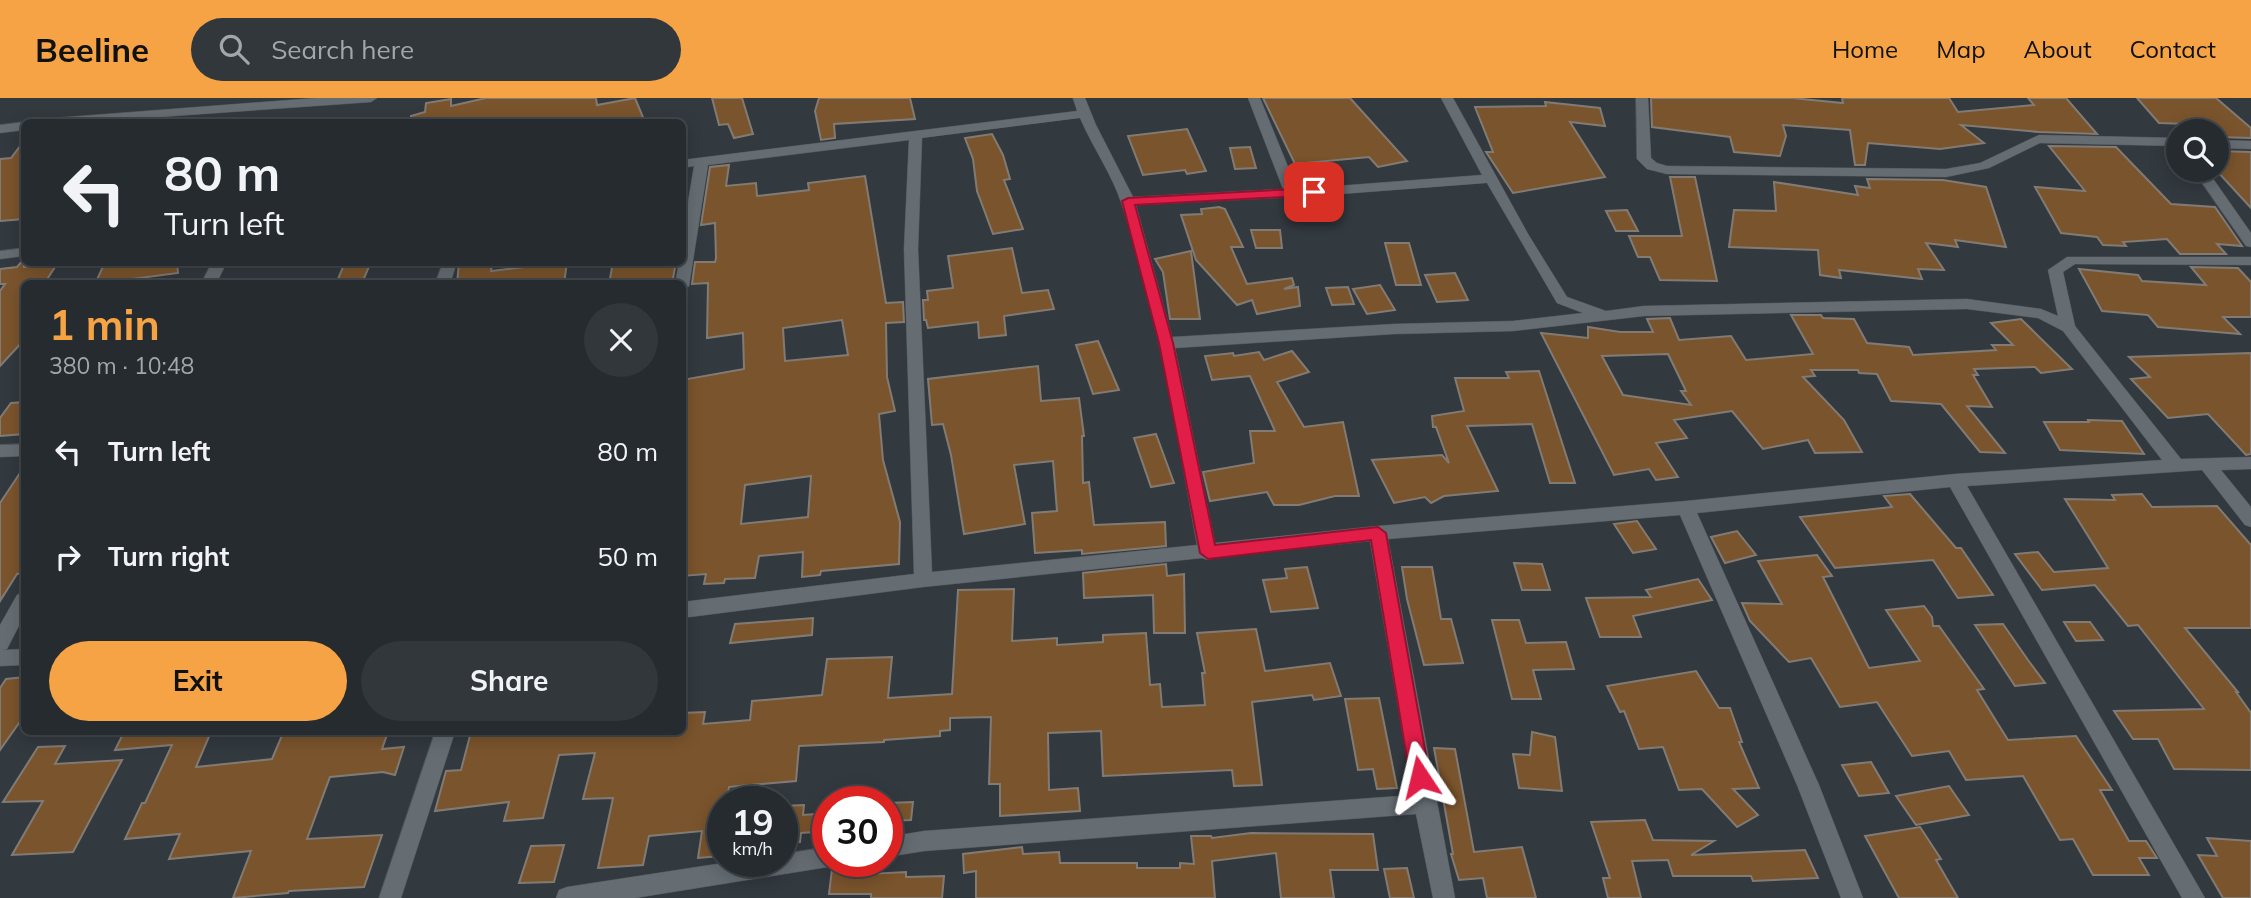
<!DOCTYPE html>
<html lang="en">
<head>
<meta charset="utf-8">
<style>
	body { margin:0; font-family:Mulish,sans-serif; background:#32373b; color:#f1f3f6; height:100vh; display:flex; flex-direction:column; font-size:26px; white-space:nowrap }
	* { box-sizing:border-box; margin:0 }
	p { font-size:23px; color:#a4a7aa }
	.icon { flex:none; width:38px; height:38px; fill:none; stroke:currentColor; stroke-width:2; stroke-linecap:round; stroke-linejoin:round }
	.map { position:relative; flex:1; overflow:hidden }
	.drawer { position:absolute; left:21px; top:182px; width:665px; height:455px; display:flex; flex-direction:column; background:#262b2f; border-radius:10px; box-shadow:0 4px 18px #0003,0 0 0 2px #42474b }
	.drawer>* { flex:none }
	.banner { position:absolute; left:21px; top:21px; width:665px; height:147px; border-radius:10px; box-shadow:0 4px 18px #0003,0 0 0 2px #42474b; background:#262b2f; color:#f1f3f6; overflow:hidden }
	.buttons { position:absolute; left:2166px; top:21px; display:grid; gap:14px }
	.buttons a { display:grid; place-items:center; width:63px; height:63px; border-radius:50%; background:#262b2f; box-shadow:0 4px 18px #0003,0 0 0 2px #42474b; font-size:35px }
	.speed { position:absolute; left:707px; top:688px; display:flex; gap:14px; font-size:35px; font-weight:700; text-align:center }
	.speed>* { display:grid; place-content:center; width:91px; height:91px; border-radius:50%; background:#262b2f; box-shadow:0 4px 18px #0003,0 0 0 2px #42474b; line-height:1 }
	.speed small { font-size:18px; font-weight:400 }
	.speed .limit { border:10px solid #d22; background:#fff; color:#111 }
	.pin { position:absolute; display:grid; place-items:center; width:60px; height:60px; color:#fff; margin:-30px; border-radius:14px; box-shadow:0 4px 10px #0006 }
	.me { position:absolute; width:77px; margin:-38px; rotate:350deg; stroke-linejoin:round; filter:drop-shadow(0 0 5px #0008) }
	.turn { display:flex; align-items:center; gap:24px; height:147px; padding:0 28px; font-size:32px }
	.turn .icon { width:91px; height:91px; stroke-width:2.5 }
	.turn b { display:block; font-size:49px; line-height:60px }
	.round { display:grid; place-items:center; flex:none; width:74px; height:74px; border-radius:37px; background:#32373b }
	.summary { display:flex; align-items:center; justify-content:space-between; height:119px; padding:0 28px }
	h1 { font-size:42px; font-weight:700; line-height:52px; color:#f5a345 }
	.cta { display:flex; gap:14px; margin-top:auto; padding:14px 28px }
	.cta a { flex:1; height:80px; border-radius:42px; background:#f5a345; color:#111; font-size:28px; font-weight:700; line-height:80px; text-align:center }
	.cta a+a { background:#32373b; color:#f1f3f6 }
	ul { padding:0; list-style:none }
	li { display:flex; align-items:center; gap:21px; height:105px; padding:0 28px }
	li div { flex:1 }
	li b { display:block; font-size:26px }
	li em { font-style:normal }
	header { display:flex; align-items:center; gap:42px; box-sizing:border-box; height:98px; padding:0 35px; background:#f5a345; color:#111 }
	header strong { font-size:33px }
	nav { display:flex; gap:38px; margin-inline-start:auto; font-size:24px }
	.search { width:490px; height:63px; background:#32373b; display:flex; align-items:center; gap:18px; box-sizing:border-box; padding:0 24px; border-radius:38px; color:#a4a7aa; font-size:26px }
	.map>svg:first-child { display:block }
</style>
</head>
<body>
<header>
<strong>Beeline</strong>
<div class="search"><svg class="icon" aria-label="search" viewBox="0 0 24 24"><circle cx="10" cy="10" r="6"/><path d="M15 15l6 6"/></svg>Search here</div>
<nav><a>Home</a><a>Map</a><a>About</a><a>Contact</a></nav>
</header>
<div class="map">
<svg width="2251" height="800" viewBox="0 0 2251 800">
	<rect width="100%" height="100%" fill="#32393f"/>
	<g fill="#7a542c" stroke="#827b74" stroke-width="2" fill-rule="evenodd">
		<polygon points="486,0 596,0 597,7 635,0 645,24 412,24 411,18 425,14 426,5 451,1 451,8"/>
		<polygon points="712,0 742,0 753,36 734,40 728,26 719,27"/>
		<polygon points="819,0 910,0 915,21 834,26 835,40 821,42 815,13"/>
		<polygon points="1263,0 1350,0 1407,63 1378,69 1369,59 1295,66"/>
		<polygon points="1651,0 1792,0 1843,5 1842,0 1949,0 1958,14 2034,7 2028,0 2066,0 2097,36 2039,34 1961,27 1984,45 1940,51 1868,45 1865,67 1855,67 1850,32 1783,27 1786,38 1780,58 1734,54 1730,39 1652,29"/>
		<polygon points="2137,0 2216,0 2251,30 2251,40 2217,39 2217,27 2159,25"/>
		<polygon points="1545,4 1600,10 1605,28 1570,24 1605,79 1513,95 1486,54 1493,54 1475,9 1546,8"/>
		<polygon points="1187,31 1206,73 1187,76 1185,72 1143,77 1128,38"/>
		<polygon points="992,36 1003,57 1010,81 1004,82 1023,131 993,136 977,93 973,61 965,40"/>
		<polygon points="24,43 24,121 0,123 0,61 11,60"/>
		<polygon points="2049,48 2116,49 2171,106 2215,109 2242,148 2217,146 2226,156 2180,156 2167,141 2123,144 2126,148 2103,147 2097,139 2061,135 2035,89 2085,93"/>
		<polygon points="1250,49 1256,70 1235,71 1230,50"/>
		<polygon points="2217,53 2251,54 2251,110 2217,73"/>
		<path d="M729,67L726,88L756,85L757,98L809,92L808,85L865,78L886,205L903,204L904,224L886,225L887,279L895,313L879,316L883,362L900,424L899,466L821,473L820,477L802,479L803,454L759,458L755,480L725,481L724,485L704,486L706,476L682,478V282L744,271L743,235L707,240L708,185L692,186L695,164H715L716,160L715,125L701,127L710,69ZM842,222L848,257L785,263L783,230ZM811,378L808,419L741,426L745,387Z"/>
		<polygon points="1670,79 1695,79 1717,183 1660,182 1650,159 1638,159 1629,138 1682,138"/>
		<polygon points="1867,81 1943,82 1986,89 2006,149 1955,142 1958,149 1926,145 1944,172 1918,171 1922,181 1839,172 1841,180 1820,177 1818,152 1729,149 1734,112 1776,113 1774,84 1858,97 1855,88 1870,90"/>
		<polygon points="1219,109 1225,111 1243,149 1231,149 1247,186 1292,180 1294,187 1284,191 1298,189 1300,208 1257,216 1252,202 1237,207 1196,162 1181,117 1202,116 1201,111"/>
		<polygon points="1627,112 1638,133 1616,133 1606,113"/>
		<polygon points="1251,132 1280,132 1282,150 1256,150"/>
		<polygon points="1385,145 1409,145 1421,187 1396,187"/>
		<polygon points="1012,150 1022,195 1048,192 1054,211 1004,218 1006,237 979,240 978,224 928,230 926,222 924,222 923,202 928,202 927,193 953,190 948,158"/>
		<polygon points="1191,153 1200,221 1170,221 1163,174 1155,161"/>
		<polygon points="24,161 24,169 57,166 44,186 24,186 24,242 0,268 0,193 5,186 0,186 0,171 17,169"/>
		<polygon points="105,164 177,164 178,175 95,186"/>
		<polygon points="345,164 371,164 362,185 336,186"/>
		<polygon points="459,164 492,164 491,173 567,164 564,186 457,186"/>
		<polygon points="613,164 676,164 672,186 609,186"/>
		<polygon points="2191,169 2238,170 2251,184 2251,219 2223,219 2240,236 2158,229 2148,217 2102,213 2079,171 2138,177 2142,183 2206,187"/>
		<polygon points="1455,175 1468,202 1437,204 1425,177"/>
		<polygon points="1380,187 1395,212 1367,216 1353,191"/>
		<polygon points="1348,189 1354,206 1332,207 1326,190"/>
		<path d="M1791,217H1821L1823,220L1854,221L1867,245L1909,249L1913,257L1996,252L1992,247H2013L1991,225L2021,221L2072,271L2041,275L2035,269L1974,271L1978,277H1973L1992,309L1967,308L2005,355L1980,354L1941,306L1891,303L1877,276L1859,275L1858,272H1811L1815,278L1803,279L1844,322L1862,354L1815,355L1808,342L1763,351L1732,313L1674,322L1687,340L1656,345L1678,379L1656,382L1649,371L1614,377L1541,235L1588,240V229L1620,234H1653L1647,221L1670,220L1679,242L1731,238L1746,262L1813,256ZM1668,256L1686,293H1681L1691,307L1623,297L1602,258Z"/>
		<polygon points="1098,243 1119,292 1093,296 1076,247"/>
		<polygon points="1292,253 1309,274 1277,284 1304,329 1343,324 1359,398 1335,398 1299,407 1274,407 1267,394 1210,403 1203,374 1254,365 1250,333 1275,333 1250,278 1212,282 1205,258 1233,255 1234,258 1259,254 1264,262"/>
		<polygon points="2251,255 2251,356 2246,357 2208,316 2168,320 2131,281 2150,279 2129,259"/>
		<polygon points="1038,268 1041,303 1079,300 1084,338 1082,338 1083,385 1089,384 1094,427 1165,424 1166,448 1082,456 1082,452 1035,455 1032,415 1057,413 1053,363 1014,367 1025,426 964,436 951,357 943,326 932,327 928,281"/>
		<polygon points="1539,273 1575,385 1550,385 1532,326 1467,328 1498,393 1444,398 1431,405 1425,399 1394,405 1372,362 1442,357 1449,365 1436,329 1433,329 1432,318 1464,313 1455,280 1509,280 1506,274"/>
		<polygon points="24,304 24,336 0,338 0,320 11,305"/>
		<polygon points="2088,322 2122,323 2144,356 2060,352 2044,324 2089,324"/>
		<polygon points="1156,336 1174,385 1151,389 1134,340"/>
		<polygon points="24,369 24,475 17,476 0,503 0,405"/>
		<polygon points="1910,396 1956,450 1961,450 1993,497 1958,500 1933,462 1835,470 1800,419 1892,409 1884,398"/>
		<polygon points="2142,396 2152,409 2217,408 2251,447 2251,530 2185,530 2238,594 2236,594 2251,615 2251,672 2174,671 2158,641 2133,641 2114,613 2204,611 2138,527 2128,528 2095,487 2042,492 2015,456 2038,454 2054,474 2108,470 2065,401 2115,402 2112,397"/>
		<polygon points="1637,423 1656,451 1633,455 1614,426"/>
		<polygon points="1737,433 1756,457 1725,465 1711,439"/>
		<polygon points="1817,457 1832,478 1823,479 1869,570 1920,563 1886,512 1924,508 1932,519 1933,528 1939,528 1984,591 1977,592 2008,642 2076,638 2112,692 2100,692 2129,743 2146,743 2157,760 2139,760 2149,777 2093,777 2073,741 2060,742 2023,678 1966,682 1949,653 1912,658 1877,604 1840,609 1811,560 1789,564 1750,523 1742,505 1782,506 1758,463"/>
		<polygon points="1514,465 1542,466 1550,492 1522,492"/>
		<polygon points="1166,466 1167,478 1184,476 1185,535 1154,535 1153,497 1084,500 1083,475"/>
		<polygon points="1307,469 1318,510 1271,514 1263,482 1287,480 1285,471"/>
		<polygon points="1402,469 1432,469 1441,521 1451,521 1463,565 1424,567 1407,501"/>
		<polygon points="1698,481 1712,502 1633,518 1641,539 1600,539 1586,500 1651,499 1646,492"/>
		<polygon points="1014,491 1012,543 1057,540 1057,547 1103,544 1103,537 1146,535 1150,587 1160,586 1162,609 1205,607 1202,575 1205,575 1197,535 1256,531 1265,573 1330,565 1341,598 1314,602 1312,597 1252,604 1262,687 1234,688 1232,672 1103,678 1101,633 1048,635 1049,692 1078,690 1080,713 1000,718 1000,686 989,686 991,619 950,620 950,632 940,633 940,638 884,642 884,644 799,648 796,683 729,689 727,704 723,704 721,758 698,760 702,733 649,738 643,767 598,770 613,700 583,701 595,655 559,657 543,720 504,723 509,704 435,713 446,673 461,672 471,634 682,634 682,615 705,614 703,626 750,622 752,603 822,597 827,561 892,559 888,600 952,596 958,492"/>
		<polygon points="813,520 812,537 730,545 735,526"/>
		<polygon points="1492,522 1519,522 1526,545 1566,544 1574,571 1533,572 1541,601 1512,601"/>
		<polygon points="2064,524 2090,524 2103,542 2076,543"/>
		<polygon points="2003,526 2028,562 2045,585 2015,588 1975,527"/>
		<polygon points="1696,573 1719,610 1730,610 1742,644 1739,644 1759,690 1733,691 1758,717 1737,729 1702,691 1679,692 1663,649 1639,651 1624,613 1620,614 1607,588"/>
		<polygon points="24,579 24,618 0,652 0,590 6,581"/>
		<polygon points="1379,600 1397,690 1377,691 1373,671 1358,672 1345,601"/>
		<polygon points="124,634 211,634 196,669 272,661 283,635 388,634 382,651 404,649 395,677 383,674 330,679 307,741 382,737 364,789 289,793 288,795 233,800 251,753 169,761 180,736 125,741 142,705 145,705 172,647 115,652"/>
		<polygon points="1532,634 1555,639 1562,693 1519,690 1513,656 1530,657"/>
		<polygon points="65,648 55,666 122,662 73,754 12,757 43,703 3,704 38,649"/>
		<polygon points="1434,650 1455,651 1474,754 1522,749 1536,800 1487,800 1483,780 1459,782 1451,756 1453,756"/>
		<polygon points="1871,664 1889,695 1859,698 1842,667"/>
		<polygon points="1949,688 1969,717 1916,727 1896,698"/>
		<polygon points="913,704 911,722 887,723 887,705"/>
		<polygon points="804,707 803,717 828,715 828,733 801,735 800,744 782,745 782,708"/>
		<polygon points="1645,722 1653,742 1714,743 1691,757 1805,752 1818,780 1753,783 1751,778 1673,778 1668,762 1632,763 1641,800 1608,800 1603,780 1610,780 1591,724"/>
		<polygon points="1920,729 1941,761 1936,762 1958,800 1899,800 1865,738"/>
		<polygon points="1251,735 1373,736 1378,772 1330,772 1334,800 1281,800 1276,755 1212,763 1215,800 976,800 976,773 964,775 963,756 1022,749 1023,756 1059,754 1060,765 1137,765 1137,770 1180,770 1180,765 1194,766 1191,738 1211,738 1212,740"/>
		<polygon points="2207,740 2251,743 2251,800 2223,800 2198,757 2217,758"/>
		<polygon points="564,747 554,784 519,785 531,748"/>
		<polygon points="1407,770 1414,800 1390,800 1384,771"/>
		<polygon points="832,771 851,771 850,777 906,774 906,779 944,778 942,800 871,800 871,796 829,796"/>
	</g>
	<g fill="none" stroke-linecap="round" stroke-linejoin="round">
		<defs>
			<g id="street">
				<polygon points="316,0 377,0 371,4 89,24 50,24 56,20"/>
				<path d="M1073,0H1085L1096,27L1133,99L1283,91L1248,0H1260L1297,91L1482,77L1441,0H1453L1528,136L1567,199L1606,213L1644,208L1967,201L2041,211L2058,218L2048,172L2067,159H2251V167L2075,166L2063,174L2075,228L2181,361L2251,359V371L2221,372L2251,409V429L2245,427L2202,372L1967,388L2205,800H2182L1950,389L1697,415L1819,687L1863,800H1841L1797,687L1680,417L1388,441L1455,800H1433L1416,716L924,753L887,759V739L924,733L1413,697L1370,443L1215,459L1208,462L1202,460L923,489L682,520V504L914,476L904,151L909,42L708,67L689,188L682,193V186H675L679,164H682V140L694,68L682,70V62L1077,13ZM1080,20C1093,50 1112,76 1122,107C1158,217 1176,333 1197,447L932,474L918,151L922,40ZM1487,85L1557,205L1583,215L1513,223L1394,226L1172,239L1136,107L1314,98ZM1967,211L2038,220L2063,233L2162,362L1955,376L1686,403L1378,428L1215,445L1175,250L1394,236L1513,233L1644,218Z"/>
				<polygon points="1636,0 1648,0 1651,60 1657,65 1667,68 1946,71 1980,65 2039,37 2179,40 2179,48 2040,45 1989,70 1946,79 1667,76 1647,71 1637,61"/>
				<polygon points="24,24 24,32 0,35 0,27"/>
				<polygon points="2217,42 2251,43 2251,51 2217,50"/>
				<polygon points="2193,72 2207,72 2251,135 2251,149 2246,148"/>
				<polygon points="24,150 24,158 0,161 0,153"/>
				<polygon points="212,164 227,164 216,186 201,186"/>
				<polygon points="443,164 457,164 450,186 435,186"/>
				<polygon points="24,346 24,358 0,359 0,347"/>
				<polygon points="24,494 24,518 7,551 3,552 24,551 24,567 0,568 0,527 17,497"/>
				<polygon points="435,634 455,634 401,800 379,800"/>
				<polygon points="828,749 828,763 837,763 828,769 635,800 556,800 559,792 567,789 736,763 782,763 782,756"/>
			</g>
		</defs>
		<use href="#street" stroke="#50555a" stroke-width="1"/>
		<use href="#street" fill="#656d73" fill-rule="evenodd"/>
	</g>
	<polygon fill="#e11d48" stroke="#92132f" stroke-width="2" points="1314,90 1319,91 1319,97 1135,107 1173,245 1215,447 1378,429 1386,435 1430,679 1427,685 1420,687 1413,685 1410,679 1371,442 1208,461 1200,455 1159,245 1122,103 1128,100"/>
</svg>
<div class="buttons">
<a><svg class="icon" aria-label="search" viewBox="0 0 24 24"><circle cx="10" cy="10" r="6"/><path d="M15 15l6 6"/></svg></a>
</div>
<div class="speed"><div>19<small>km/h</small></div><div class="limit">30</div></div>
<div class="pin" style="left:1314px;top:94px;background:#d93025"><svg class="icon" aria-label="arrive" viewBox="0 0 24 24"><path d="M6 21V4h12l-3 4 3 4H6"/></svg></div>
<svg class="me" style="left:1420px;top:679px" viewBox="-20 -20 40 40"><path d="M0-17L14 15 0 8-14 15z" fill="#e11d48" stroke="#fff" stroke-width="4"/></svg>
<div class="banner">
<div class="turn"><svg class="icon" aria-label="left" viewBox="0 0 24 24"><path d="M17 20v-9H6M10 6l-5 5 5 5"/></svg><div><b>80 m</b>Turn left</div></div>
</div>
<section class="drawer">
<div class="summary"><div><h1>1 min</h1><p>380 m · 10:48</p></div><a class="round"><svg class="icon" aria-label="close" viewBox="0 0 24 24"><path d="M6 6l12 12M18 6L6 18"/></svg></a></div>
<ul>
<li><svg class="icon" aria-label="left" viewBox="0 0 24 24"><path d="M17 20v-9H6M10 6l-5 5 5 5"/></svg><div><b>Turn left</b></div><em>80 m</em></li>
<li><svg class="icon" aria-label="right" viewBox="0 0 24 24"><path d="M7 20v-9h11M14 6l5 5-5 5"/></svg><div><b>Turn right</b></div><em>50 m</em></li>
</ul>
<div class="cta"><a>Exit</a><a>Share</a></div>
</section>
</div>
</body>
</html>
